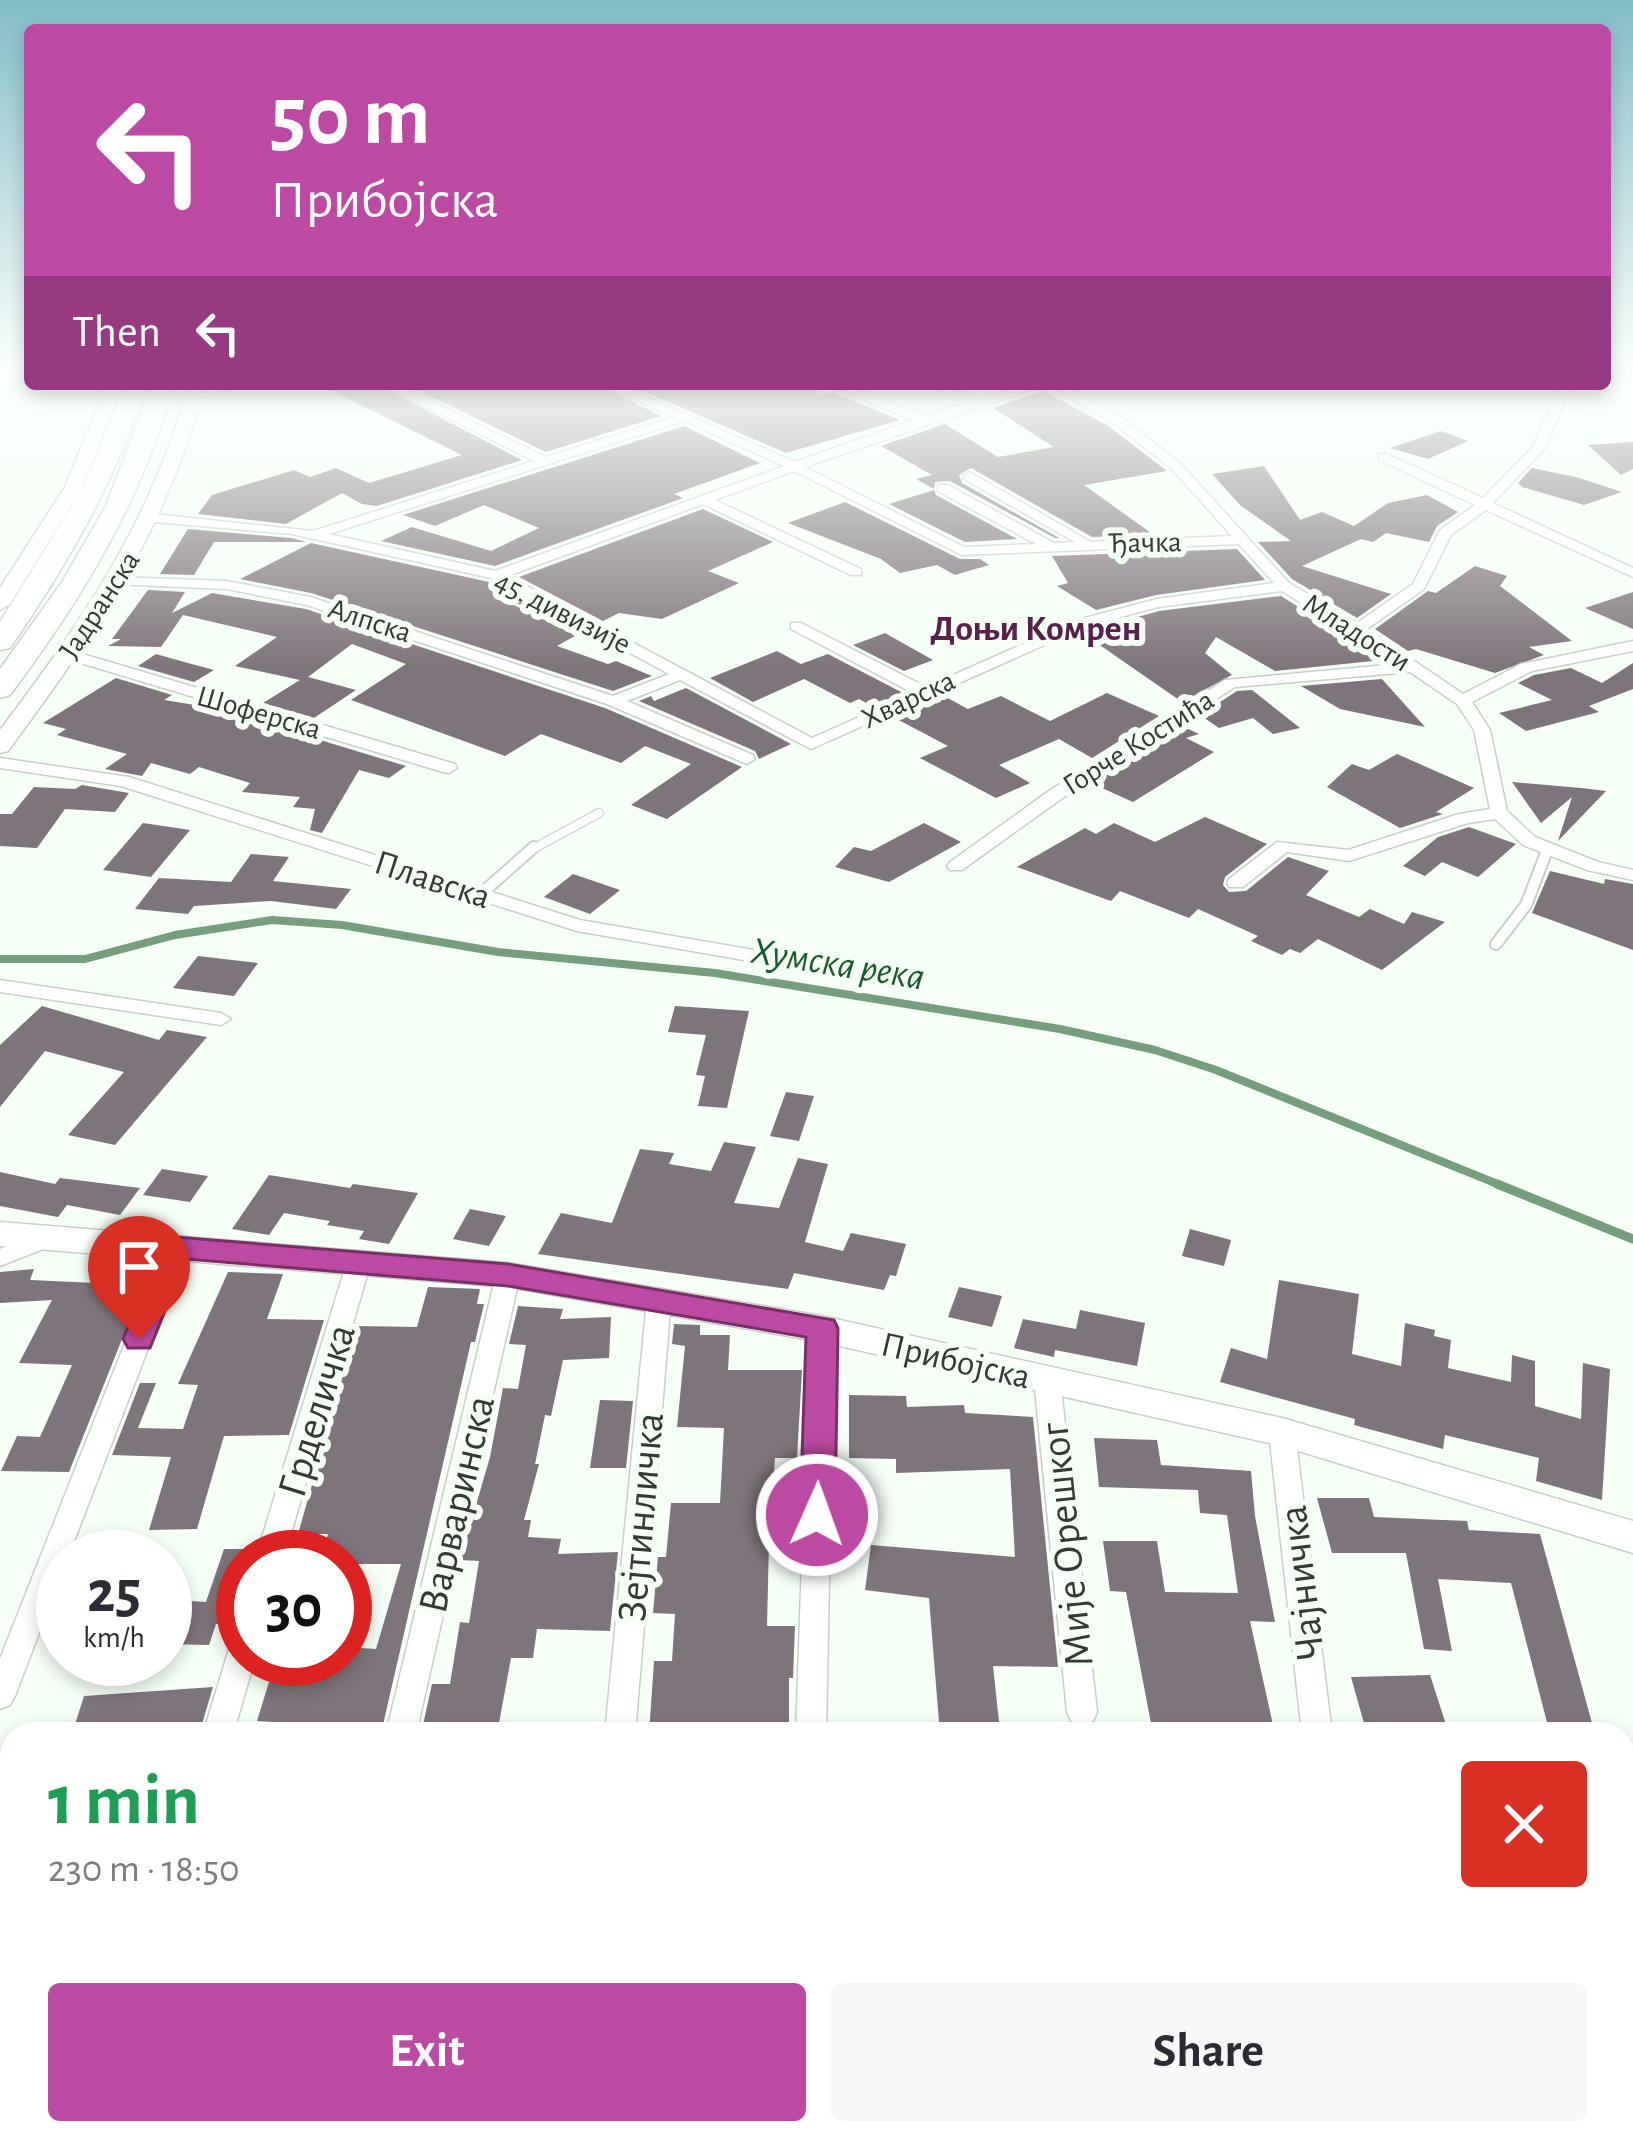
<!DOCTYPE html>
<html lang="en">
<head>
<meta charset="utf-8">
<style>
	body { margin:0; font-family:"Alegreya Sans",sans-serif; background:#f7f7f7; color:#2b2b33; height:100vh; display:flex; flex-direction:column; font-size:45px; white-space:nowrap }
	* { box-sizing:border-box; margin:0 }
	p { font-size:39px; color:#7c7c81 }
	.icon { flex:none; width:66px; height:66px; fill:none; stroke:currentColor; stroke-width:2; stroke-linecap:round; stroke-linejoin:round }
	.map { position:relative; flex:1; overflow:hidden }
	.panel { position:absolute; left:0px; top:1722px; width:1635px; height:423px; display:flex; flex-direction:column; background:#fff; border-radius:36px 36px 0 0; box-shadow:0 6px 18px #0003 }
	.panel>* { flex:none }
	.banner { position:absolute; left:24px; top:24px; width:1587px; height:366px; border-radius:12px; box-shadow:0 6px 18px #0003; background:#bc49a2; color:#fff; overflow:hidden }
	.speed { position:absolute; left:36px; top:1530px; display:flex; gap:24px; font-size:60px; font-weight:700; text-align:center }
	.speed>* { display:grid; place-content:center; width:156px; height:156px; border-radius:50%; background:#fff; box-shadow:0 6px 18px #0003; line-height:1 }
	.speed small { font-size:30px; font-weight:400 }
	.speed .limit { border:18px solid #d22; background:#fff; color:#111 }
	.pin { position:absolute; display:grid; place-items:center; width:102px; height:102px; color:#fff; margin:-123px -51px; border-radius:50% 50% 50% 0; rotate:-45deg; box-shadow:0 0 12px #0007 }
	.pin .icon { rotate:45deg }
	.me { position:absolute; width:132px; margin:-66px; rotate:2deg; stroke-linejoin:round; filter:drop-shadow(0 0 9px #0008) }
	.turn { display:flex; align-items:center; gap:42px; height:252px; padding:0 48px; font-size:54px }
	.turn .icon { width:156px; height:156px; stroke-width:2.5 }
	.turn b { display:block; font-size:84px; line-height:102px }
	.then { display:flex; align-items:center; height:114px; padding:0 48px; background:#0003; gap:24px; font-size:45px }
	.round { display:grid; place-items:center; flex:none; width:126px; height:126px; border-radius:12px; background:#f7f7f7 }
	.headline { display:flex; align-items:center; justify-content:space-between; height:204px; padding:0 48px }
	h1 { font-size:72px; font-weight:700; line-height:90px; color:#1e9e55 }
	.cta { display:flex; gap:24px; margin-top:auto; padding:24px 48px }
	.cta a { flex:1; height:138px; border-radius:12px; background:#bc49a2; color:#fff; font-size:48px; font-weight:700; line-height:138px; text-align:center }
	.cta a+a { background:#f7f7f7; color:#2b2b33 }
	.map>svg:first-child { display:block }
</style>
</head>
<body>
<div class="map">
<svg width="1633" height="2144" viewBox="0 0 1633 2144">
	<rect width="100%" height="100%" fill="#f5fff6"/>
	<g fill="none" stroke-linecap="round" stroke-linejoin="round">
		<polyline stroke="#749e7c" stroke-width="8" points="0,959 85,959 175,935 272,920 342,925 498,952 715,973 1060,1029 1155,1050 1216,1070 1505,1187"/>
		<polyline stroke="#749e7c" stroke-width="9" points="1497,1184 1633,1239"/>
	</g>
	<g fill="#7e747b">
		<polygon points="318,384 376,384 522,460 377,506 362,504 342,493 286,524 198,514 212,495 294,470 310,477 336,468 369,483 462,455"/>
		<polygon points="405,384 596,384 661,416 546,452"/>
		<polygon points="627,384 816,384 817,396 832,392 900,420 786,453"/>
		<polygon points="1043,391 1107,425 1167,471 1084,485 1154,535 1092,537 971,468 959,475 962,483 1059,538 1055,538 950,481 935,482 934,489 916,479 932,475 881,446 945,424 998,457 1054,447 993,408"/>
		<polygon points="684,426 760,463 674,494 683,498 495,566 381,541 412,527 491,551 539,528 484,505 435,526 403,515"/>
		<polygon points="1441,431 1468,441 1428,459 1390,448"/>
		<polygon points="1633,442 1633,469 1621,475 1588,445"/>
		<polygon points="1264,466 1300,520 1322,512 1354,526 1388,503 1427,495 1458,512 1437,526 1429,542 1386,533 1373,542 1361,539 1302,566 1391,594 1357,618 1292,579 1258,542 1291,541 1240,505 1212,474"/>
		<polygon points="1532,468 1576,477 1622,492 1584,505 1522,487 1518,483"/>
		<polygon points="934,490 936,495 1017,539 965,542 889,504"/>
		<polygon points="845,502 960,559 980,559 989,565 955,575 937,565 900,573 881,559 788,523"/>
		<polygon points="703,509 773,542 708,571 739,583 662,619 619,613 603,621 519,577"/>
		<polygon points="188,529 291,538 306,542 214,542 194,575 160,574"/>
		<polygon points="311,543 489,582 582,632 557,646 608,664 616,661 652,676 613,691 311,593 240,579"/>
		<polygon points="1237,549 1265,580 1156,595 1096,610 1057,586 1068,583 1052,556"/>
		<polygon points="1475,566 1507,576 1500,586 1572,641 1529,647 1544,655 1495,673 1416,649 1408,651 1375,629 1428,591 1436,593"/>
		<polygon points="148,590 185,592 172,613 212,593 306,609 605,708 742,767 667,819 631,805 691,764 645,746 621,763 541,734 505,756 351,700 406,664 352,644 308,677 356,690 314,718 263,703 300,680 235,666 277,637 183,615 161,647 108,646 121,639 112,639"/>
		<polygon points="1633,592 1633,629 1585,608"/>
		<polygon points="1281,596 1383,660 1275,671 1216,637 1205,653 1232,675 1182,702 1094,641 1130,632 1116,623 1159,611"/>
		<polygon points="885,633 933,660 904,671 853,645"/>
		<polygon points="777,651 801,664 828,654 903,693 872,706 859,699 850,703 804,679 753,702 710,678"/>
		<polygon points="156,654 188,663 214,670 194,682 138,666"/>
		<polygon points="1633,663 1633,689 1589,706 1599,712 1526,731 1499,713 1552,700 1518,683 1534,675 1571,668 1602,683"/>
		<polygon points="116,678 172,695 164,700 214,708 406,766 389,778 359,770 322,833 310,830 315,809 293,807 300,797 242,792 250,783 199,767 190,774 151,763 142,776 105,769 127,754 57,735 66,729 43,723"/>
		<polygon points="1382,679 1425,727 1340,709 1301,686"/>
		<polygon points="686,688 791,744 759,759 755,751 639,701 651,696 654,701"/>
		<polygon points="1252,690 1300,728 1273,734 1253,718 1219,728 1200,715 1237,691"/>
		<polygon points="1107,693 1159,716 1092,758 1059,739 999,765 1030,783 996,798 920,758 948,746 893,717 942,695 968,709 1001,696 1050,721"/>
		<polygon points="1182,726 1199,734 1186,738 1214,752 1133,802 1093,784"/>
		<polygon points="1397,754 1474,788 1436,812 1443,814 1400,828 1327,787 1352,764 1369,770"/>
		<polygon points="1512,782 1581,788 1606,791 1558,841 1572,797 1541,823"/>
		<polygon points="82,785 129,793 115,812 65,809 37,848 0,846 0,814 12,814 34,787 75,789"/>
		<polygon points="1205,817 1267,844 1225,877 1223,885 1229,892 1246,891 1288,857 1329,871 1306,895 1359,917 1370,909 1404,924 1412,912 1445,922 1382,970 1318,939 1300,953 1290,949 1282,955 1251,941 1258,936 1198,909 1189,918 1120,891 1111,901 1017,867 1085,828 1096,834 1114,823 1155,842"/>
		<polygon points="143,823 190,830 151,877 103,870"/>
		<polygon points="924,823 961,842 889,882 835,867 854,847 871,851"/>
		<polygon points="1469,827 1516,844 1478,877 1442,862 1425,876 1403,866 1438,837"/>
		<polygon points="251,854 289,857 273,881 351,889 336,909 271,901 194,906 188,914 135,909 159,878 231,882"/>
		<polygon points="1550,871 1604,884 1605,879 1633,884 1633,950 1532,913"/>
		<polygon points="573,874 620,890 590,914 544,897"/>
		<polygon points="198,956 258,963 234,996 173,988"/>
		<polygon points="42,1006 159,1040 167,1030 207,1037 115,1145 68,1135 124,1072 45,1051 0,1107 0,1045"/>
		<polygon points="675,1006 749,1011 727,1108 698,1106 705,1076 696,1075 706,1035 668,1032"/>
		<polygon points="786,1092 814,1096 799,1141 770,1136"/>
		<polygon points="724,1142 756,1147 734,1203 779,1208 798,1158 828,1164 805,1242 843,1251 851,1233 906,1244 896,1276 890,1275 884,1290 794,1273 788,1289 538,1254 561,1213 612,1223 640,1149 674,1153 669,1164 711,1171"/>
		<polygon points="162,1169 208,1176 190,1202 143,1195"/>
		<polygon points="0,1172 55,1184 60,1178 140,1188 120,1215 67,1205 58,1217 0,1206"/>
		<polygon points="269,1175 350,1188 353,1184 418,1193 389,1244 359,1239 364,1231 327,1225 330,1221 284,1213 269,1235 232,1229"/>
		<polygon points="470,1209 506,1216 489,1246 453,1239"/>
		<polygon points="1190,1229 1231,1240 1224,1266 1182,1256"/>
		<polygon points="106,1267 129,1268 119,1288 142,1289 69,1472 1,1471 17,1436 40,1437 72,1365 19,1363 52,1300 0,1303 0,1272 34,1269 30,1280 97,1283"/>
		<polygon points="228,1272 283,1274 267,1319 324,1320 289,1435 224,1436 197,1529 149,1530 171,1457 112,1455 140,1383 156,1383 138,1428 183,1429 198,1385 178,1384"/>
		<polygon points="1279,1280 1359,1294 1352,1354 1401,1366 1405,1323 1435,1330 1434,1336 1451,1340 1448,1368 1511,1382 1512,1355 1535,1361 1535,1406 1581,1419 1583,1363 1610,1369 1602,1500 1536,1481 1539,1458 1445,1435 1443,1449 1354,1425 1355,1419 1220,1382 1231,1348 1267,1359"/>
		<polygon points="428,1287 480,1289 477,1304 484,1304 475,1342 471,1342 382,1729 257,1721 276,1659 345,1659 345,1647 376,1649 401,1564 345,1564 345,1557 322,1557 328,1534 298,1534 357,1326 417,1327"/>
		<polygon points="959,1287 1002,1296 992,1327 948,1317"/>
		<polygon points="518,1306 563,1309 560,1319 611,1317 609,1358 563,1360 551,1416 545,1415 535,1464 539,1464 524,1520 531,1520 528,1537 561,1539 558,1554 618,1552 610,1631 537,1629 533,1658 511,1658 497,1734 421,1734 432,1684 450,1684 460,1622 469,1623 479,1561 460,1560 490,1457 503,1388 518,1389 526,1345 509,1344"/>
		<polygon points="1080,1310 1145,1323 1137,1366 1055,1350 1054,1357 1014,1348 1023,1319 1076,1329"/>
		<polygon points="674,1324 700,1325 700,1335 730,1335 728,1370 802,1370 797,1458 775,1458 769,1543 767,1626 795,1626 793,1678 789,1678 789,1734 649,1734 654,1661 672,1661 675,1614 653,1613 658,1557 666,1557 671,1503 720,1503 724,1428 677,1427 685,1346 672,1344"/>
		<polygon points="849,1395 906,1396 907,1407 964,1405 965,1413 1033,1417 1058,1667 993,1666 999,1722 939,1722 929,1598 865,1590 871,1545 1015,1557 1010,1469 896,1473 896,1459 849,1458"/>
		<polygon points="600,1400 633,1401 626,1468 590,1468"/>
		<polygon points="1094,1438 1157,1440 1161,1465 1251,1471 1255,1516 1275,1622 1250,1621 1275,1734 1153,1734 1126,1592 1110,1591 1103,1541 1157,1541 1165,1592 1238,1593 1227,1515 1200,1513 1198,1490 1099,1487"/>
		<polygon points="1317,1498 1369,1498 1374,1517 1467,1521 1469,1530 1540,1534 1595,1734 1550,1734 1511,1583 1438,1579 1452,1651 1424,1649 1406,1553 1332,1553"/>
		<polygon points="224,1549 243,1549 243,1596 234,1624 216,1624 209,1645 165,1644 165,1625 174,1600 206,1602"/>
		<polygon points="1430,1675 1449,1734 1367,1734 1351,1677"/>
		<polygon points="213,1687 199,1734 72,1734 84,1696"/>
	</g>
	<g fill="none" stroke-linecap="round" stroke-linejoin="round">
		<defs>
			<polyline id="lane-far1" points="531,850 599,813"/>
			<g id="lane">
				<polyline points="482,893 534,847"/>
				<polyline points="1496,944 1526,905 1548,848"/>
			</g>
			<g id="street">
				<polygon points="226,384 246,384 193,400 187,396"/>
				<path d="M380,384H395L546,457L674,417L600,384H616L795,462L913,420L825,384H841L925,416L963,404L932,384H946L974,401L1030,384H1048L805,467L964,547L1036,544L938,491V485H948L1054,543L1075,542L964,479L963,476L969,472L1091,542L1232,536L1172,469L1117,426L1048,384H1062L1125,420L1180,463L1289,583L1357,623L1413,584L1440,530L1475,505L1379,460V454H1387L1483,498L1533,447L1560,384H1572L1545,448L1493,503L1633,568V577L1486,510L1451,535L1424,589L1367,629L1463,694L1521,664L1633,641V651L1532,671L1472,702L1490,730L1507,811L1535,837L1598,862L1633,870V880L1587,870L1523,845L1495,819L1468,823L1349,861L1287,852L1243,887H1229L1227,883L1229,879L1277,842L1348,850L1459,814L1490,809L1474,730L1457,704L1410,672L1235,687L1061,799L962,870H950L947,866L950,862L1049,791L1225,680L1398,664L1282,591L1158,607L1087,626L811,749L680,680L627,701L753,755L755,759L747,764L607,704L307,605L227,589L113,584V578L118,577L227,581L310,597L613,696L669,674L491,578L292,534L154,522L147,518L154,514L313,531L534,461ZM684,421L784,466L495,571L329,534ZM794,471L962,555L1239,544L1274,583L1157,599L1077,620L926,687L801,623H791V629L913,693L812,738L508,576L703,504L851,575H861V569L715,500Z"/>
				<polygon points="69,650 455,764 457,768 449,773 443,772 64,658 61,655"/>
				<polygon points="0,758 129,777 580,920 870,970 880,976 870,982 577,931 121,786 0,768"/>
				<polygon points="0,980 221,1013 231,1019 221,1025 0,992"/>
				<polygon points="48,1230 56,1232 60,1238 56,1244 0,1266 0,1249"/>
				<polygon points="175,1239 183,1241 187,1247 68,1557 63,1557 63,1570 15,1696 10,1705 0,1709 0,1659 163,1247 167,1241"/>
				<polygon points="359,1254 367,1256 371,1262 284,1557 256,1557 347,1262 351,1256"/>
				<polygon points="508,1267 516,1269 520,1275 416,1734 386,1734 496,1275 500,1269"/>
				<polygon points="659,1291 668,1294 671,1300 635,1734 605,1734 647,1300 650,1294"/>
				<polygon points="822,1320 831,1323 834,1329 826,1734 796,1734 810,1329 813,1323"/>
				<polygon points="1047,1369 1056,1372 1060,1379 1097,1712 1093,1721 1082,1725 1071,1721 1067,1712 1034,1379 1038,1372"/>
				<polygon points="1282,1422 1291,1425 1295,1432 1332,1734 1302,1734 1269,1432 1273,1425"/>
				<polygon points="243,1636 243,1659 255,1659 233,1734 203,1734 229,1649 233,1640"/>
				<polygon points="1624,1862 1633,1865 1633,1905 1623,1901"/>
				<polygon points="433,2133 469,2133 473,2144 437,2144"/>
				<polygon points="615,2133 651,2133 655,2144 619,2144"/>
				<polygon points="899,2133 935,2133 940,2144 904,2144"/>
				<polygon points="1098,2133 1135,2133 1140,2144 1103,2144"/>
				<polygon points="1452,2133 1490,2133 1495,2144 1457,2144"/>
			</g>
			<g id="secondary">
				<polygon points="107,384 123,384 83,487 10,604 0,610 0,588 65,487"/>
				<path d="M188,384H204C171,525 93,636 8,751L0,753V730C82,622 154,517 188,384Z"/>
				<polygon points="0,1222 508,1263 822,1316 1282,1418 1633,1521 1633,1553 1282,1446 822,1342 508,1287 0,1246"/>
			</g>
			<g id="highway">
				<path d="M125,384H147C116,481 67,565 10,648L0,650V622L84,486Z"/>
				<path d="M152,384H174C142,501 82,599 10,695L0,698V669L62,582L106,506Z"/>
			</g>
		</defs>
		<use href="#lane-far1" stroke="#c7d0c8" stroke-width="10"/>
		<use href="#lane" stroke="#c7d0c8" stroke-width="14"/>
		<use href="#street" stroke="#c7d0c8" stroke-width="3"/>
		<use href="#secondary" stroke="#c7d0c8" stroke-width="3"/>
		<use href="#highway" stroke="#c7d0c8" stroke-width="3"/>
		<use href="#lane-far1" stroke="#fff" stroke-width="8"/>
		<use href="#lane" stroke="#fff" stroke-width="10"/>
		<use href="#street" fill="#fff" fill-rule="evenodd"/>
		<use href="#secondary" fill="#fff" fill-rule="evenodd"/>
		<use href="#highway" fill="#fff" fill-rule="evenodd"/>
	</g>
	<linearGradient id="sky" x2="0" y2="1"><stop stop-color="#84bdc9"/><stop offset="0.55" stop-color="#fafffb"/><stop offset="1" stop-color="#fafffb" stop-opacity="0"/></linearGradient>
	<rect width="1633" height="669" fill="url(#sky)"/>
	<polygon fill="#bc49a2" stroke="#7a2f69" stroke-width="3" points="175,1237 508,1264 834,1320 838,1328 835,1515 830,1525 817,1530 805,1525 800,1515 806,1337 508,1286 186,1259 150,1348 128,1348 123,1339 160,1247 164,1240"/>
	<g text-anchor="middle" stroke-width="12" stroke-linejoin="round" paint-order="stroke">
		<g font-size="30" fill="#353935" stroke="#f5fff6">
			<text transform="translate(1145 542) rotate(-1)" y="10">Ђачка</text>
			<text transform="translate(99 605) rotate(-57)" y="10">Јадранска</text>
			<text transform="translate(563 612) rotate(27)" y="10">45. дивизије</text>
			<text transform="translate(370 620) rotate(18)" y="10">Алпска</text>
			<text transform="translate(1357 632) rotate(32)" y="10">Младости</text>
			<text transform="translate(908 699) rotate(-25)" y="10">Хварска</text>
			<text transform="translate(259 712) rotate(16)" y="10">Шоферска</text>
			<text transform="translate(1138 742) rotate(-32)" y="10">Горче Костића</text>
		</g>
		<g font-size="36" font-weight="bold" fill="#58204b" stroke="#f5fff6">
			<text x="1036" y="640">Доњи Комрен</text>
		</g>
		<g font-size="36" fill="#353935" stroke="#f5fff6">
			<text transform="translate(433 878) rotate(18)" y="13">Плавска</text>
			<text transform="translate(956 1359) rotate(13)" y="13">Прибојска</text>
		</g>
		<g font-size="39" font-style="italic" fill="#1a5a2d" stroke="#f5fff6">
			<text transform="translate(838 962) rotate(9)" y="14">Хумска река</text>
		</g>
		<g font-size="42" fill="#353935" stroke="#f5fff6">
			<text transform="translate(315 1410) rotate(-73)" y="15">Грделичка</text>
			<text transform="translate(455 1504) rotate(-77)" y="15">Варваринска</text>
			<text transform="translate(639 1517) rotate(-85)" y="15">Зејтинличка</text>
			<text transform="translate(1065 1545) rotate(-96)" y="15">Мије Орешког</text>
			<text transform="translate(1300 1583) rotate(-97)" y="15">Чајничка</text>
		</g>
	</g>
</svg>
<div class="speed"><div>25<small>km/h</small></div><div class="limit">30</div></div>
<div class="pin" style="left:139px;top:1339px;background:#d93025"><svg class="icon" aria-label="arrive" viewBox="0 0 24 24"><path d="M6 21V4h12l-3 4 3 4H6"/></svg></div>
<svg class="me" style="left:817px;top:1515px" viewBox="-20 -20 40 40"><circle r="17" fill="#bc49a2" stroke="#fff" stroke-width="3"/><path d="M0-11L8 9 0 5-8 9z" fill="#fff"/></svg>
<div class="banner">
<div class="turn"><svg class="icon" aria-label="left" viewBox="0 0 24 24"><path d="M17 20v-9H6M10 6l-5 5 5 5"/></svg><div><b>50 m</b>Прибојска</div></div>
<div class="then">Then<svg class="icon" aria-label="left" viewBox="0 0 24 24"><path d="M17 20v-9H6M10 6l-5 5 5 5"/></svg></div>
</div>
<section class="panel">
<div class="headline"><div><h1>1 min</h1><p>230 m · 18:50</p></div><a class="round" style="background:#d93025;color:#fff"><svg class="icon" aria-label="close" viewBox="0 0 24 24"><path d="M6 6l12 12M18 6L6 18"/></svg></a></div>
<div class="cta"><a>Exit</a><a>Share</a></div>
</section>
</div>
</body>
</html>
